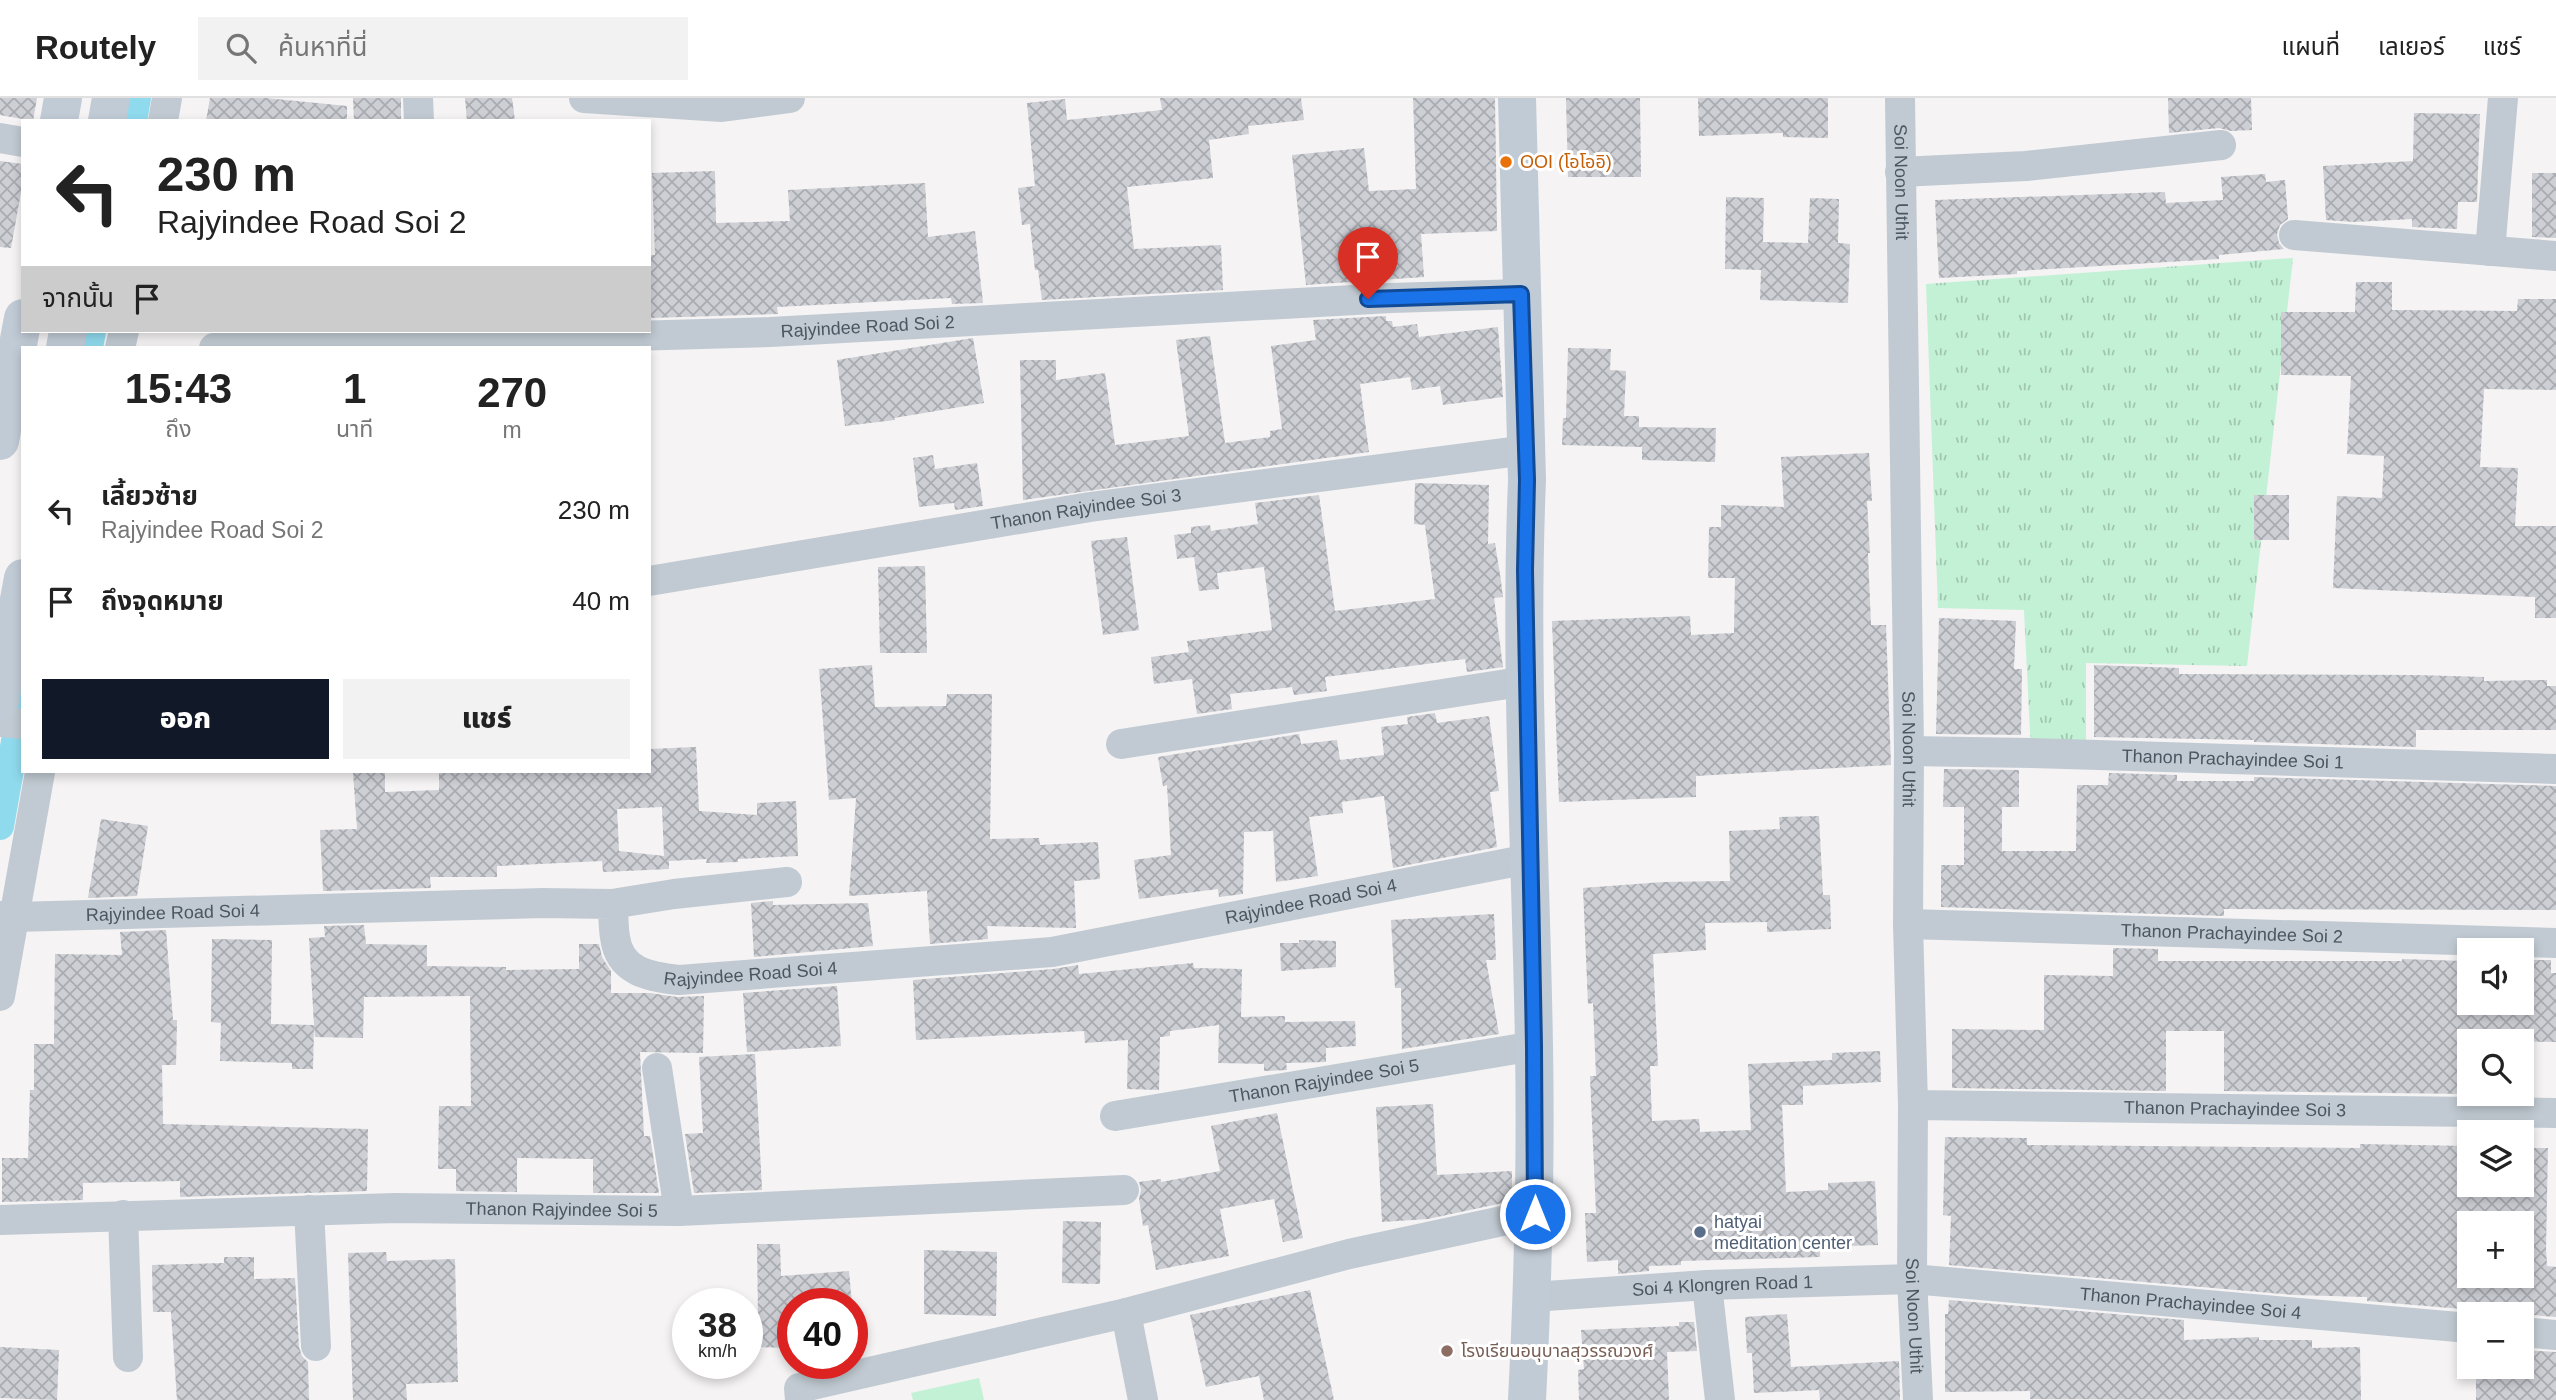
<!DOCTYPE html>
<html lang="th">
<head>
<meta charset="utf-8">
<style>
	body { margin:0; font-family:Helvetica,"Noto Sans Thai",sans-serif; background:#f2f2f2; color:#222; height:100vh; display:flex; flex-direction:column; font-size:26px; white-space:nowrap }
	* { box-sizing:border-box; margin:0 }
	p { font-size:23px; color:#767676 }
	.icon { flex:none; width:38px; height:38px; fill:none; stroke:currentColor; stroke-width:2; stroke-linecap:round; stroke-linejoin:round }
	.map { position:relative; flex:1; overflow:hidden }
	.details { position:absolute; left:21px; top:248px; width:630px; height:427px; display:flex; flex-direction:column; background:#fff; border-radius:0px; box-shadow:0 4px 10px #0003 }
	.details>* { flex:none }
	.guide { position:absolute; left:21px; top:21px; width:630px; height:214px; border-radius:0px; box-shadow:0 4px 10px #0003; background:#fff; color:#222; overflow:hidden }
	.controls { position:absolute; left:2457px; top:840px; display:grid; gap:14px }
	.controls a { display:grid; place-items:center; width:77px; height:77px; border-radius:0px; background:#fff; box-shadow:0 4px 10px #0003; font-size:35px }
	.speed { position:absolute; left:672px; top:1190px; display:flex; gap:14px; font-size:35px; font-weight:700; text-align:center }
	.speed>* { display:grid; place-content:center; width:91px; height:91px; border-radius:50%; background:#fff; box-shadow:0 4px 10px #0003; line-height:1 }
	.speed small { font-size:18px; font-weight:400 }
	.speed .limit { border:10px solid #d22; background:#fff; color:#111 }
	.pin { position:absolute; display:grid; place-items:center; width:60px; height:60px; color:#fff; margin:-72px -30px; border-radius:50% 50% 50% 0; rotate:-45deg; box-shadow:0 0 7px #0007 }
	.pin .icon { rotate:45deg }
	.me { position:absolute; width:77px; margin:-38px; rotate:0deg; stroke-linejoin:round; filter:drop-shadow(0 0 5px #0008) }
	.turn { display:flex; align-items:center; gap:24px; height:147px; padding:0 21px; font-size:32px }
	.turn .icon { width:91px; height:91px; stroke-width:2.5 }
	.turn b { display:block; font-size:49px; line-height:60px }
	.then { display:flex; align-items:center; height:66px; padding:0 21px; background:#0003; gap:14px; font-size:26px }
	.eta { display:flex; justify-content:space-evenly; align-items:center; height:119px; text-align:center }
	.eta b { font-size:42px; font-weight:800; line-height:49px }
	.primary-button { display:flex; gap:14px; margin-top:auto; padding:14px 21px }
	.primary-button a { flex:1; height:80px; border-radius:0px; background:#111827; color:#fff; font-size:28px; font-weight:800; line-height:80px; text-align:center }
	.primary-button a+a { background:#f2f2f2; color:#222 }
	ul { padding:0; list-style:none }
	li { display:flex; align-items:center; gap:21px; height:91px; padding:0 21px }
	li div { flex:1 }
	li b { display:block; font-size:26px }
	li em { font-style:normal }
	header { display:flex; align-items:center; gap:42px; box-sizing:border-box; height:98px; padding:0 35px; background:#fff; border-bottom:2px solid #e0e0e0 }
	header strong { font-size:33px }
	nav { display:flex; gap:38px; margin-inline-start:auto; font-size:24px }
	.search { width:490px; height:63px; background:#f2f2f2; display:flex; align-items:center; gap:18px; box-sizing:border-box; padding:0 24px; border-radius:0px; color:#767676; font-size:26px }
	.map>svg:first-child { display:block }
</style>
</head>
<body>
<header>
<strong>Routely</strong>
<div class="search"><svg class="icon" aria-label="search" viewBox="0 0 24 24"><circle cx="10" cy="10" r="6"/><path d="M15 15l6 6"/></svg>ค้นหาที่นี่</div>
<nav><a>แผนที่</a><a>เลเยอร์</a><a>แชร์</a></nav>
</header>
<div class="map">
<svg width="2556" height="1302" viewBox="0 0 2556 1302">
	<defs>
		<pattern id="park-tufts" width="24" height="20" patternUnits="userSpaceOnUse" patternTransform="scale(1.75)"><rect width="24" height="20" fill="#c3f1d5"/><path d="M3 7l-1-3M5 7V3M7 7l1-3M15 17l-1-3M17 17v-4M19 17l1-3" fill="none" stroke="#a0c6b0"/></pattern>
		<pattern id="building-cross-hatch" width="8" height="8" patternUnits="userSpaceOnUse" patternTransform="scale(1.75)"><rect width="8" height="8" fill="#cdcfd5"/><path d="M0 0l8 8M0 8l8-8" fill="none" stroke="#a8abb0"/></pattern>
	</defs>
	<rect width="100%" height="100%" fill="#f5f3f3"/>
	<polygon fill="url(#park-tufts)" points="2293,160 2247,568 2086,565 2086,645 2031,655 2024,512 1938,510 1926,186"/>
	<polygon fill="#c3f1d5" points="979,1280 984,1302 913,1302 911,1295"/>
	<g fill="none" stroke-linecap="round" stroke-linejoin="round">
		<g stroke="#90daee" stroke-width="28">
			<polyline points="133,23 137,0"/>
			<polyline points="89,250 92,233"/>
			<polyline points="0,728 23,598"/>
		</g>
	</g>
	<g fill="url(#building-cross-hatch)" fill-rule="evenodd">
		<polygon points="0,0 37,0 33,23 0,17"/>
		<polygon points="210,0 266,0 347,8 347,23 206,23"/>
		<polygon points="353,0 401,0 401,23 354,23"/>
		<polygon points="465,0 512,0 515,23 467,23"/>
		<polygon points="1160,0 1301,0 1304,22 1248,28 1249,36 1209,42 1213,80 1127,89 1134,151 1221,147 1223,192 1042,202 1038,172 1035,172 1030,126 1022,127 1018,90 1035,88 1027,5 1065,1 1067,22 1162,12"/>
		<polygon points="1413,0 1495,0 1497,133 1421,136 1424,179 1306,187 1292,57 1364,50 1369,93 1416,91"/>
		<polygon points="1566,0 1640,0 1641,79 1568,79"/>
		<polygon points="1698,0 1828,0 1828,40 1783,39 1783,35 1699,38"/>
		<polygon points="2168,0 2251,0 2252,32 2231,33 2219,30 2169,35"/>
		<polygon points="2414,15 2480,16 2477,104 2458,104 2457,131 2412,129 2412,121 2354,124 2326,122 2323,68 2413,63"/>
		<polygon points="0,63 23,66 23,83 11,150 0,149"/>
		<polygon points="715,73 716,125 790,123 788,92 925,85 928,139 975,133 983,205 952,206 951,200 777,209 778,216 649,220 649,157 655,157 652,75"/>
		<polygon points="2532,75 2556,75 2556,140 2532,139"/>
		<polygon points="2265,76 2266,84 2285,82 2288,121 2280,127 2277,136 2279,145 2284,151 2219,157 2219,161 2017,173 2017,176 1939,180 1935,102 2165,94 2166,105 2223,102 2221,79"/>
		<polygon points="1726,99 1764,100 1763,144 1808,145 1810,100 1839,101 1838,145 1850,146 1848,205 1760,202 1761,172 1725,171"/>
		<polygon points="2356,184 2392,184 2392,212 2517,213 2518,201 2556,201 2556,292 2484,291 2480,369 2518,370 2515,428 2556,428 2556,520 2535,520 2535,499 2333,490 2337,398 2382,400 2384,358 2347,356 2351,278 2281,277 2281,214 2355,214"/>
		<polygon points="1386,218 1386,223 1392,223 1393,229 1417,226 1419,239 1498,229 1503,299 1443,307 1440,288 1412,292 1410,279 1360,286 1369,354 1023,402 1020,262 1056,262 1056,282 1105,275 1115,347 1189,338 1176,242 1210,238 1225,345 1270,339 1270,333 1282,331 1271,248 1316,242 1313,222"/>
		<polygon points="973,240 984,305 894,320 895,322 845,328 837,262"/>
		<polygon points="1568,250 1611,251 1610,272 1626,273 1624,318 1639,318 1639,329 1716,330 1715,364 1642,362 1642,349 1562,347 1563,320 1566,320"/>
		<polygon points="1869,355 1872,403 1867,403 1870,455 1868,455 1871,527 1886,527 1891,667 1696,678 1696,699 1559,704 1552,523 1690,518 1691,537 1734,535 1735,480 1708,480 1709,429 1721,429 1721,407 1784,409 1781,359"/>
		<polygon points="933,357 935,371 977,365 983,408 955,412 954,405 919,409 913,360"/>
		<polygon points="1415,385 1489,387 1488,446 1495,445 1501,483 1503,499 1494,500 1503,569 1467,574 1465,561 1325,579 1327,593 1294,597 1292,589 1230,596 1232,611 1197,616 1192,581 1154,586 1151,559 1189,554 1187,543 1272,532 1264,469 1217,475 1219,491 1199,493 1194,459 1177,461 1174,437 1191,435 1191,429 1210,427 1211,433 1258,426 1255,405 1319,397 1335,513 1435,501 1425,427 1414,426"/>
		<rect x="2254" y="397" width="35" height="45"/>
		<polygon points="1127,439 1139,532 1103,537 1091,443"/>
		<polygon points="925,468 927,555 880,555 878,469"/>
		<polygon points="1939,520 2016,523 2014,571 2022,571 2021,637 1936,636"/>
		<polygon points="872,567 875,609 946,608 947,596 992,596 990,741 1039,740 1040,747 1098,744 1100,781 1074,783 1076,830 987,828 988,841 930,846 927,793 849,798 856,700 829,702 819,571"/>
		<polygon points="2094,567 2179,570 2179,576 2416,577 2484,579 2484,583 2547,582 2547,588 2556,588 2556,632 2416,632 2416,649 2254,644 2254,642 2094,639"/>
		<polygon points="1435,615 1437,625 1489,618 1499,693 1490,694 1497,749 1393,770 1384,698 1342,704 1343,715 1309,719 1318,778 1276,784 1273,733 1244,734 1243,796 1219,799 1218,791 1139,801 1134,762 1171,757 1167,687 1163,688 1158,659 1299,636 1301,646 1337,642 1340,662 1384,657 1381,629 1408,626 1407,619"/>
		<path d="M696,649L699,713L757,717V705L796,703L798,758L738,761V764L706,765L707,761L669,763V771L603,774L602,763L497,768V779H430L431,790L323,793L320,732L357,731L353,674H385V694L439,692V674H649V651ZM662,709L664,758L619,753L617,711Z"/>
		<polygon points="1944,671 2019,672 2019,709 2002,709 2002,753 2076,753 2077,687 2108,687 2109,675 2177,677 2177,683 2254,683 2254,679 2556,688 2556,812 2224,811 2224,818 1941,809 1941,767 1964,767 1964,709 1943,709"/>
		<polygon points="1819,718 1823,797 1830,797 1831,831 1767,834 1767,824 1705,825 1706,852 1653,856 1658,968 1650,968 1652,1023 1699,1021 1700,1034 1751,1032 1748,966 1832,962 1832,955 1880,953 1881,984 1803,988 1803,1007 1782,1007 1786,1094 1828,1092 1828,1085 1875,1083 1878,1147 1820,1149 1820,1159 1681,1163 1681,1167 1649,1168 1649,1173 1618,1176 1618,1162 1587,1164 1585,1115 1596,1115 1590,978 1596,978 1593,905 1588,906 1583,790 1663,784 1730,783 1729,733 1780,731 1779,719"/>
		<polygon points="101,721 148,728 137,798 88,800"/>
		<polygon points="773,803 773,807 868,805 873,848 754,859 751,805"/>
		<polygon points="1494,816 1496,862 1486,862 1499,936 1402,951 1401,890 1395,890 1391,822"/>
		<polygon points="364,827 366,846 427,847 427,868 506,869 506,872 579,871 579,846 599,846 602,859 611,873 611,895 650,895 677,899 704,898 703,955 640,954 644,1038 650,1038 659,1095 593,1095 593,1061 517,1060 517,1094 456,1093 456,1071 438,1071 439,1008 471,1008 470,898 364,899 363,940 315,939 314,928 313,971 292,971 292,965 220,963 221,925 211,924 212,841 272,842 271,926 314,927 309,840 325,839 324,828"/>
		<polygon points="166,832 173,922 177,922 176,967 162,967 163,1026 368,1031 367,1093 180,1099 180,1083 83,1085 83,1102 2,1104 2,1060 28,1060 30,992 34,992 34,946 54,946 55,856 122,857 120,834"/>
		<polygon points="1299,842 1336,843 1336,869 1281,873 1280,845 1299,845"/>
		<polygon points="2113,850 2158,851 2158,863 2402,863 2402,861 2464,863 2464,892 2469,892 2469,905 2522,905 2522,862 2551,862 2551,875 2556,875 2556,944 2469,943 2469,996 2224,993 2224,933 2166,933 2166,993 1952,990 1952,931 2044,932 2044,877 2113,878"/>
		<polygon points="1193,865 1194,870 1242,871 1241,919 1285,918 1285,924 1355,923 1356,948 1326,950 1326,964 1286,965 1287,972 1264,973 1264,966 1218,965 1219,927 1170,933 1170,938 1160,939 1159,992 1127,991 1128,942 1085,945 1084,933 916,942 913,882 1053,871 1078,867 1079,876"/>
		<polygon points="837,888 841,948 747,954 743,895"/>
		<polygon points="755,956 762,1092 694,1095 685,1036 703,1035 699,959"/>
		<polygon points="1433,1006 1437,1077 1512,1073 1512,1103 1428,1121 1382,1124 1376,1009"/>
		<polygon points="1277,1015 1303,1140 1283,1144 1274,1101 1220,1111 1229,1158 1156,1172 1148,1127 1143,1128 1139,1101 1141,1092 1139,1084 1161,1081 1161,1084 1220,1073 1211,1028"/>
		<path d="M1945,1039L2027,1040V1047L2360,1050V1046L2469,1048V1087H2522V1050H2548L2546,1150L2547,1168L2556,1169V1219L2367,1203V1199L2294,1197L1949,1167L1951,1118L1943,1117ZM2469,1125H2522V1178H2469Z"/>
		<polygon points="1063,1123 1101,1124 1100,1186 1062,1185"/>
		<polygon points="757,1146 780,1146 781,1178 849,1173 852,1206 793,1206 793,1250 747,1249 747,1220 758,1220"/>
		<polygon points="924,1152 997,1154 996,1218 924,1216"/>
		<polygon points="386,1154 387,1163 455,1161 458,1284 406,1286 407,1302 353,1302 348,1155"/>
		<polygon points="224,1159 254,1159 254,1181 295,1180 299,1249 302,1258 308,1264 309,1302 177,1302 171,1214 153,1214 152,1167 224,1165"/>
		<polygon points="1310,1192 1334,1302 1264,1302 1259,1278 1206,1289 1190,1217"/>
		<polygon points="1949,1202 2184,1222 2184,1242 2259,1239 2259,1242 2312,1242 2312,1250 2360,1249 2361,1302 2030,1301 2030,1293 1945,1294 1945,1216 1948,1216"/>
		<polygon points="1787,1216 1791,1269 1899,1263 1900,1302 1820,1302 1819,1292 1754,1295 1752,1255 1747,1255 1745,1219"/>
		<polygon points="1679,1224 1694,1224 1697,1253 1667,1254 1669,1302 1579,1302 1578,1272 1584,1271 1581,1232 1679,1228"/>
		<polygon points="0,1249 59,1252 57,1302 0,1300"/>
		<polygon points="2522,1252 2556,1254 2556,1302 2476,1302 2476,1269 2522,1269"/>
	</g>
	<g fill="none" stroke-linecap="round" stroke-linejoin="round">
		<g stroke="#c1cad2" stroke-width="30">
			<polyline points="418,0 419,23"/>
			<polyline points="584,0 722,9 790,0"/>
			<path id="s1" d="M1900,0L1909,653L1908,826L1913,1007L1912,1181L1918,1302"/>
			<polyline points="163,23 167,0"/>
			<polyline points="0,40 23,44"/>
			<polyline points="1900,74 2026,68 2221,47"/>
			<polyline points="2294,137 2556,158"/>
			<polyline points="2490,153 2503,0"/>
			<polyline points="120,250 124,233"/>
			<path id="s2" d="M214,250L770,234L1391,200L1521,196"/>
			<path id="s3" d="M649,483L1090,409L1526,352"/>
			<polyline points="0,624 23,626"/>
			<polyline points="1121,646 1526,583"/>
			<path id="s4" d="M1909,653L2031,655L2556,671"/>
			<polyline points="612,806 674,796 787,784"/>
			<path id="s5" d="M0,818L14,819L543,805L612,806C614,817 613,828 615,839C619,874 650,879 679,882L1052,854L1529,761"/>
			<path id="s6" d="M1908,826L2556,845"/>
			<polyline points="0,898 40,674"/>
			<polyline points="657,970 679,1113"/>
			<path id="s7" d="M1913,1007L2556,1015"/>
			<path id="s8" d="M1115,1018L1534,948"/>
			<polyline points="309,1112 316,1248"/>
			<polyline points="123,1117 128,1259"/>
			<path id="s9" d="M0,1122L396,1110L679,1113L1124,1092"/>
			<polyline points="1707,1187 1720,1302"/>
			<path id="s10" d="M1532,1199L1707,1187L1912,1181L2469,1230"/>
			<polyline points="1126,1215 1143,1302"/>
			<polyline points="2522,1234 2556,1237"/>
			<polyline points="800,1302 799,1290 1126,1215 1349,1156 1535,1116"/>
		</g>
		<g stroke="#c1cbd6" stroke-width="38">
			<path d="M1517,0L1527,382C1519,570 1531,759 1534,948C1536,1066 1533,1184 1527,1302"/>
			<polyline points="59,23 63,0"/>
			<polyline points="107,23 111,0"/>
			<polyline points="65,250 68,233"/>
			<polyline points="0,343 23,220"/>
			<polyline points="0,603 23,480"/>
		</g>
	</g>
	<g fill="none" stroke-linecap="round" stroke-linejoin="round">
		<defs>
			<polyline id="route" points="1368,201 1521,196 1527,382 1525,472 1534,948 1535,1116"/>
		</defs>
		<use href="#route" stroke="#114b97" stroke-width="18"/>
		<use href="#route" stroke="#1a73e8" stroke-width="12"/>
	</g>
	<circle fill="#e8710a" stroke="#fff" stroke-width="2.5" cx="1506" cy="64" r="7"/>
	<circle fill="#5c6f8a" stroke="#fff" stroke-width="2.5" cx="1700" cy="1134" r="7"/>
	<circle fill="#8d6e63" stroke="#fff" stroke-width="2.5" cx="1447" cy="1253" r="7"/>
	<g text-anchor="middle" stroke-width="6" stroke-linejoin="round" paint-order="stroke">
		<g font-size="18" fill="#c56008" stroke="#fff" text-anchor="start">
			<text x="1520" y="70">OOI (โอโออิ)</text>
		</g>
		<g font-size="18" fill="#4a5661" stroke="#fff">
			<text dy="6" stroke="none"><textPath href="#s1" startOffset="84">Soi Noon Uthit</textPath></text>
			<text dy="6" stroke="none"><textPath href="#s2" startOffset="654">Rajyindee Road Soi 2</textPath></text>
			<text dy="6" stroke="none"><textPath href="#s3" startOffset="443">Thanon Rajyindee Soi 3</textPath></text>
			<text dy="6" stroke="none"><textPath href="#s1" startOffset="651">Soi Noon Uthit</textPath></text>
			<text dy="6" stroke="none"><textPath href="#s4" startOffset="324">Thanon Prachayindee Soi 1</textPath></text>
			<text dy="6" stroke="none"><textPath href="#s5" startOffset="1368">Rajyindee Road Soi 4</textPath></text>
			<text dy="6" stroke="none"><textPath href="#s5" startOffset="173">Rajyindee Road Soi 4</textPath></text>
			<text dy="6" stroke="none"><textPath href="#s6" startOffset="324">Thanon Prachayindee Soi 2</textPath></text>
			<text dy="6" stroke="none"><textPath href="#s5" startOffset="802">Rajyindee Road Soi 4</textPath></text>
			<text dy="6" stroke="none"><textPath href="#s8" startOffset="212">Thanon Rajyindee Soi 5</textPath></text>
			<text dy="6" stroke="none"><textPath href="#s7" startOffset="322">Thanon Prachayindee Soi 3</textPath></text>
			<text dy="6" stroke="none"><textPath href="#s9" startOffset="562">Thanon Rajyindee Soi 5</textPath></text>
			<text dy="6" stroke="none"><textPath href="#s10" startOffset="191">Soi 4 Klongren Road 1</textPath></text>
			<text dy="6" stroke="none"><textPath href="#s10" startOffset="660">Thanon Prachayindee Soi 4</textPath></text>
			<text dy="6" stroke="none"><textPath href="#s1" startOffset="1218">Soi Noon Uthit</textPath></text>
		</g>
		<g font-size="18" fill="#4e5e75" stroke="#fff" text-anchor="start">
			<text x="1714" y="1130">hatyai<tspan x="1714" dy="21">meditation center</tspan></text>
		</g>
		<g font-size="18" fill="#785e54" stroke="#fff" text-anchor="start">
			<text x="1461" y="1259">โรงเรียนอนุบาลสุวรรณวงศ์</text>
		</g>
	</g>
</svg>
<div class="controls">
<a><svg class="icon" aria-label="sound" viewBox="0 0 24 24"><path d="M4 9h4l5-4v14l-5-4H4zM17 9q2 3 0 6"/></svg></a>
<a><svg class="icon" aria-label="search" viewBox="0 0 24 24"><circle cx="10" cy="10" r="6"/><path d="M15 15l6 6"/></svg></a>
<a><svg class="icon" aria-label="layers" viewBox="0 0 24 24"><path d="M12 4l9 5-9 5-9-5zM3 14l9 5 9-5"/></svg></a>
<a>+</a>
<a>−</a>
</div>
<div class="speed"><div>38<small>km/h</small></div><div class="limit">40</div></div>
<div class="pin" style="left:1368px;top:201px;background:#d93025"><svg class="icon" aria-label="arrive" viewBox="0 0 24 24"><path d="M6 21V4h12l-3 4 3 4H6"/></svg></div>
<svg class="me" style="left:1535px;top:1116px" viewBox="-20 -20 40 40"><circle r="17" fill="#1a73e8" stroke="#fff" stroke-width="3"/><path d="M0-11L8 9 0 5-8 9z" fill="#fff"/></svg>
<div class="guide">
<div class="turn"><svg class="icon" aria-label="left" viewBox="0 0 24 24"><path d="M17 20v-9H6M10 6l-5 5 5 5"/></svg><div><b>230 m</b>Rajyindee Road Soi 2</div></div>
<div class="then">จากนั้น<svg class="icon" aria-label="arrive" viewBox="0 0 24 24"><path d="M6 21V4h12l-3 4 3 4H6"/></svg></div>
</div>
<section class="details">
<div class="eta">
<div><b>15:43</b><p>ถึง</p></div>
<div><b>1</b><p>นาที</p></div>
<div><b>270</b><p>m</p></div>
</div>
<ul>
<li><svg class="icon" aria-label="left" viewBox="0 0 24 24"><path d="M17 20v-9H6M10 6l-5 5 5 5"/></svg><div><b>เลี้ยวซ้าย</b><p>Rajyindee Road Soi 2</p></div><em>230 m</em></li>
<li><svg class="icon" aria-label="arrive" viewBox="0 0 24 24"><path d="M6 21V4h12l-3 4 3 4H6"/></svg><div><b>ถึงจุดหมาย</b></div><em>40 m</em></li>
</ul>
<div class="primary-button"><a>ออก</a><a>แชร์</a></div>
</section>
</div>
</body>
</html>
